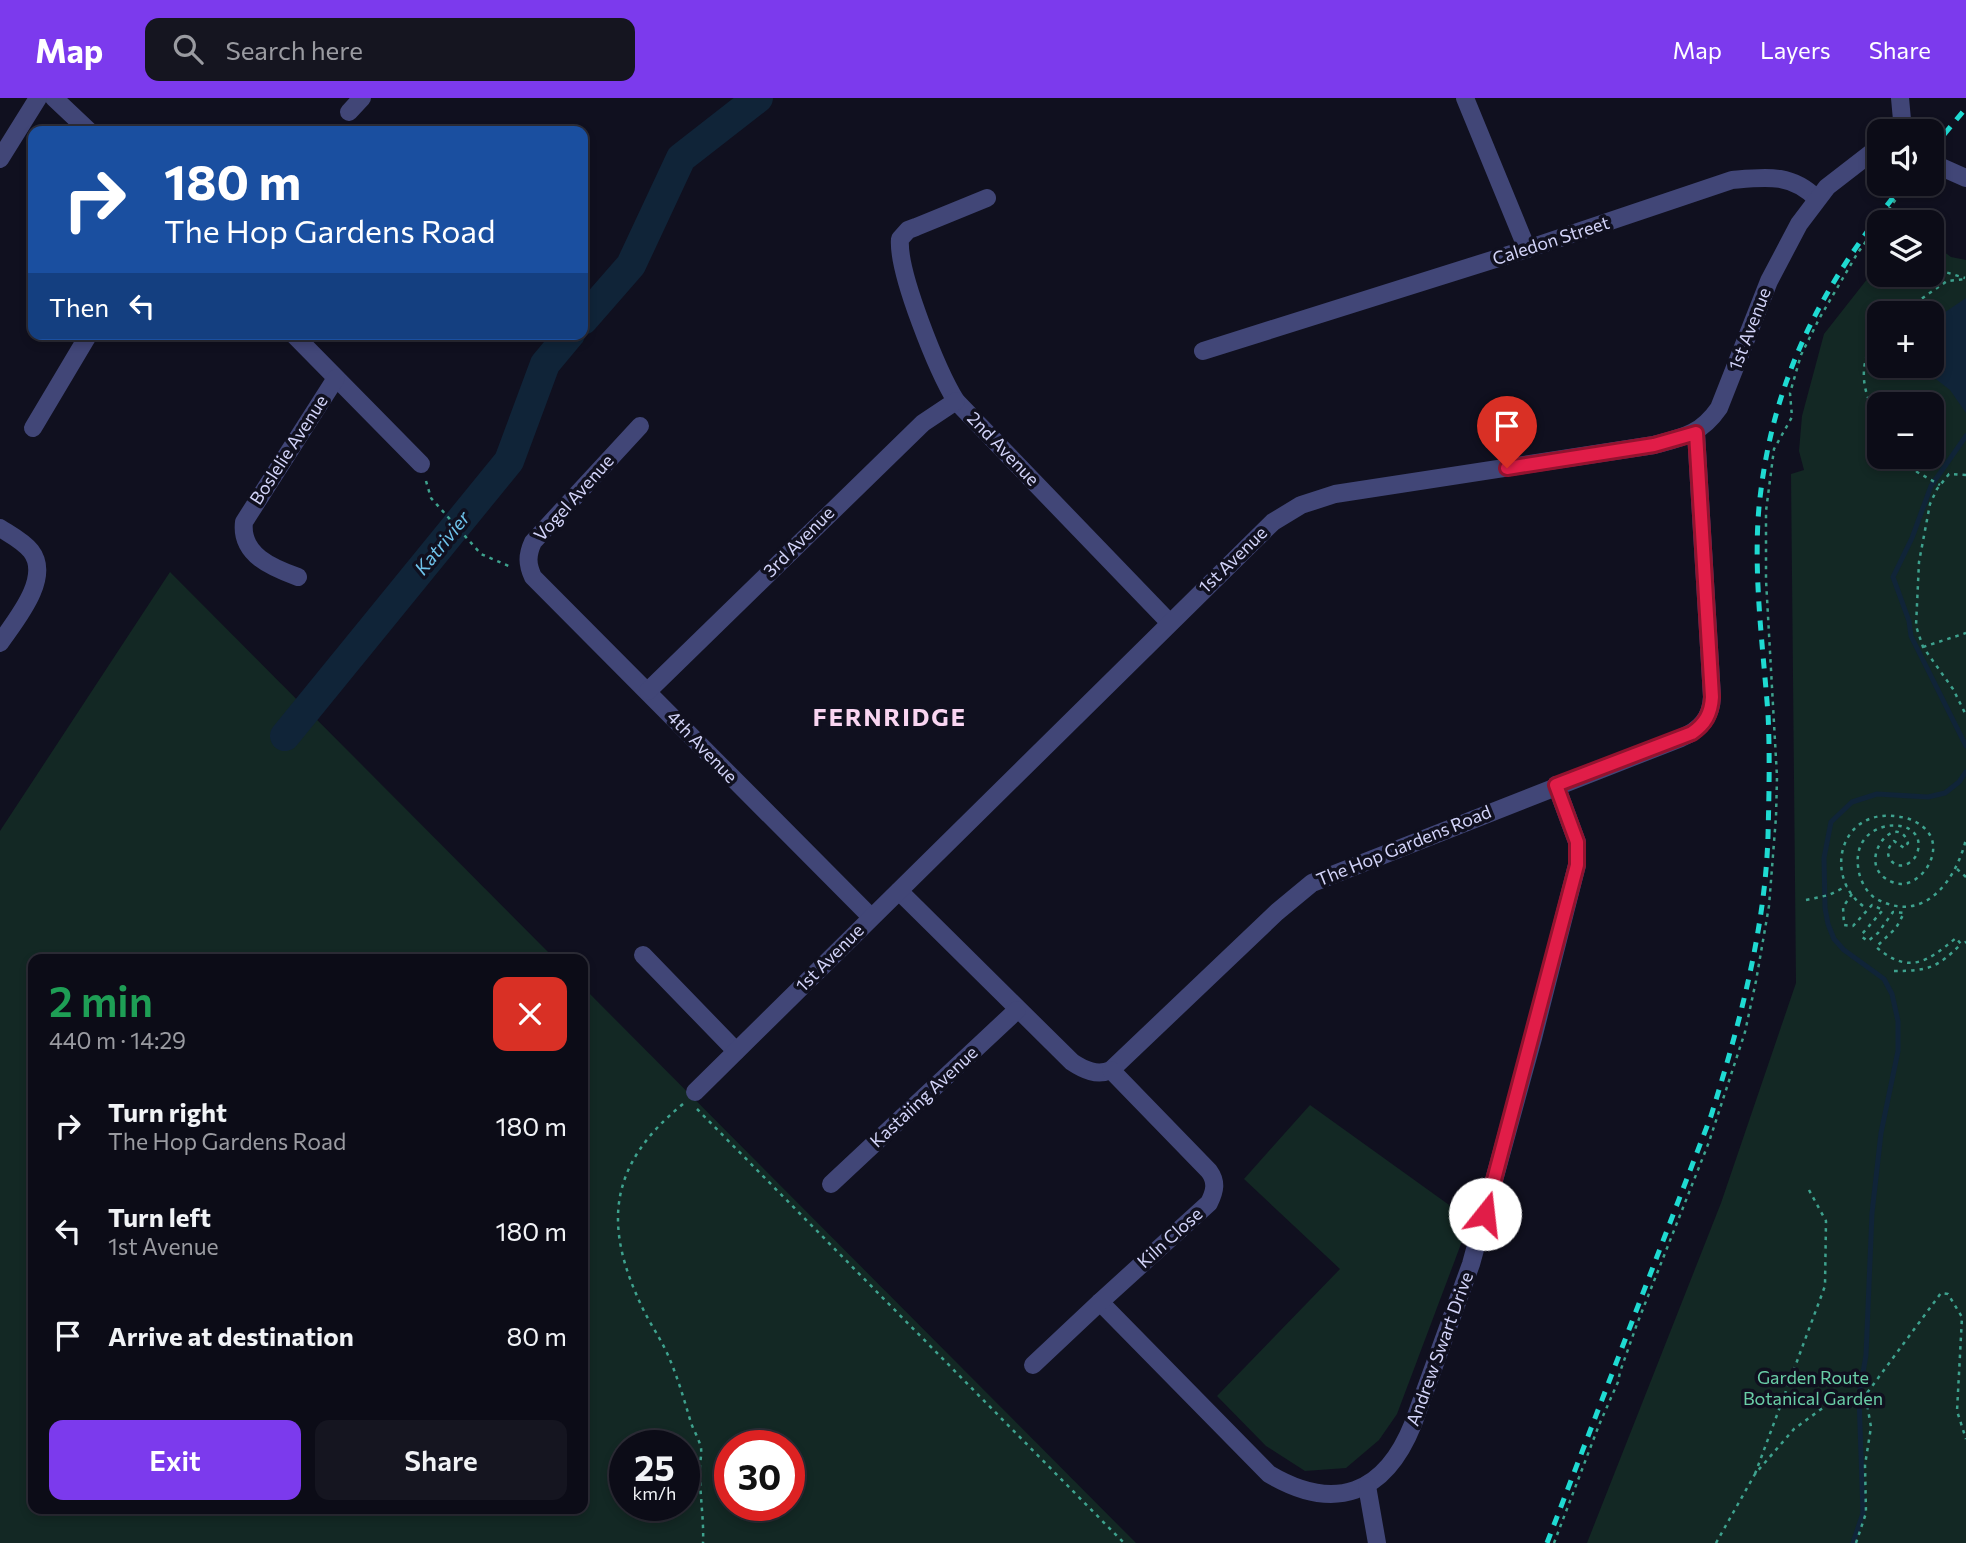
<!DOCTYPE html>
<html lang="en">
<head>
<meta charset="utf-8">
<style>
	body { margin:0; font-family:Commissioner,sans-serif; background:#151520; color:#f1f3f6; height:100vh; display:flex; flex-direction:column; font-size:26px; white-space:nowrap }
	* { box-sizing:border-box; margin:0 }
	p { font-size:23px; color:#9a9ba1 }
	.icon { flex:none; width:38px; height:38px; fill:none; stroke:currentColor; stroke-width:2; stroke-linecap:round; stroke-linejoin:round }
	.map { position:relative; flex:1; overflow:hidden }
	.sheet { position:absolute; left:28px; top:856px; width:560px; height:560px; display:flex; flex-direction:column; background:#0c0c17; border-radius:14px; box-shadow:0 4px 10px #0003,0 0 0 2px #2c2c36 }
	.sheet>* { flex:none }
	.top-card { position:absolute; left:28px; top:28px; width:560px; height:214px; border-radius:14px; box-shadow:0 4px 10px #0003,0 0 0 2px #2c2c36; background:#1a4fa0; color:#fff; overflow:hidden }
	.buttons { position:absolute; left:1867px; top:21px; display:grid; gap:14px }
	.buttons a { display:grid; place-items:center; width:77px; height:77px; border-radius:14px; background:#0c0c17; box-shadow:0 4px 10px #0003,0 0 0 2px #2c2c36; font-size:35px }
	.speed { position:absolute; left:609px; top:1332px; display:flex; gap:14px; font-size:35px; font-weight:700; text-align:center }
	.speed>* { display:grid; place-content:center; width:91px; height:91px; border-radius:50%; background:#0c0c17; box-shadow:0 4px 10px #0003,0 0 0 2px #2c2c36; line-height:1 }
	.speed small { font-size:18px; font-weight:400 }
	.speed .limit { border:10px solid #d22; background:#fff; color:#111 }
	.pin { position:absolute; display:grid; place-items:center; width:60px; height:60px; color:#fff; margin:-72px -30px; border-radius:50% 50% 50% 0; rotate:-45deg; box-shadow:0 0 7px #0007 }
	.pin .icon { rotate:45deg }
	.me { position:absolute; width:77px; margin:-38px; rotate:16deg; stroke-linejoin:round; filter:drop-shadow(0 0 5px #0008) }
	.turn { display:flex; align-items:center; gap:24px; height:147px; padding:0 21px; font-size:32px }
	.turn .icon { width:91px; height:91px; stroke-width:2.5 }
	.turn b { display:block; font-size:49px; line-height:60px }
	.then { display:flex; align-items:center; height:66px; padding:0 21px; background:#0003; gap:14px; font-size:26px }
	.round { display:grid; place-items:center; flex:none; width:74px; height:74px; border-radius:14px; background:#151520 }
	.headline { display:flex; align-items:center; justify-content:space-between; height:119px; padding:0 21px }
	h1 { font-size:42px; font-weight:600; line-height:52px; color:#1e9e55 }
	.action { display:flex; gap:14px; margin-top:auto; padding:14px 21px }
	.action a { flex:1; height:80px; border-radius:14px; background:#7c3aed; color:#fff; font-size:28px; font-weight:600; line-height:80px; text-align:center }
	.action a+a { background:#151520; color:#f1f3f6 }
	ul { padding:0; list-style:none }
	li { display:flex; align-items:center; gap:21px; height:105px; padding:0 21px }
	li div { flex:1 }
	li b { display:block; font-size:26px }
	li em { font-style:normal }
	header { display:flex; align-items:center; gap:42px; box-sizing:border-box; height:98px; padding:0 35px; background:#7c3aed; color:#fff }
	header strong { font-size:33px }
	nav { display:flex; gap:38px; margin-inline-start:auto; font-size:24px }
	.search { width:490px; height:63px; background:#151520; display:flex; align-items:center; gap:18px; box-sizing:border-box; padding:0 24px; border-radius:14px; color:#9a9ba1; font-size:26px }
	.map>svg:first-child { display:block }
</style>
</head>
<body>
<header>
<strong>Map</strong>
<div class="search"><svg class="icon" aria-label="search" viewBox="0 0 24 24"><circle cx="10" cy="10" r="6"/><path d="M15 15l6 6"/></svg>Search here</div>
<nav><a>Map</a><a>Layers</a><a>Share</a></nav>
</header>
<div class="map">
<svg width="1966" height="1445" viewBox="0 0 1966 1445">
	<rect width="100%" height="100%" fill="#10101f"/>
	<g fill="#132824" fill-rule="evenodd">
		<path d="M1932,145L1951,159L1966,162V1445H1587L1721,1105L1796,885L1791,376L1804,372L1799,353L1802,318L1824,236L1879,166L1880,177H1932ZM1880,215H1932V268H1880ZM1880,306H1932V359H1880Z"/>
		<path d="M170,474L555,861H33V1410H583V889L1136,1445H0V733ZM625,1348H684V1407H625ZM730,1348H789V1407H730Z"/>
		<polygon points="1310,1007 1470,1122 1397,1316 1379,1342 1346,1370 1305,1373 1266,1348 1217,1298 1340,1171 1244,1081"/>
	</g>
	<polygon fill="#102438" points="1966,200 1966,315 1950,292 1919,268 1932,268 1932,223"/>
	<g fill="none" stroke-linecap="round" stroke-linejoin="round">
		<g stroke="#102438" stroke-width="5">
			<polyline points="1966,338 1931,388 1912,440 1893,479 1909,523 1911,538 1966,648"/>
			<polyline points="1853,1445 1863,1415 1859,1298 1866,1257 1872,1115 1881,1035 1898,953 1898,923 1892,896 1884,881 1844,852 1834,841 1828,826 1825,810 1824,760 1831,724 1852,704 1877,696 1928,699 1945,695 1959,684 1966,674"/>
		</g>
		<g stroke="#102438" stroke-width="30">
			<polyline points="583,222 631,167 681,60 758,0"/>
			<polyline points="285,638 509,363 545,266 570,236"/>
		</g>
		<g stroke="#3ea28e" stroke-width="2.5" stroke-dasharray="3.5 5" stroke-linecap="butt">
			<polyline points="1932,168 1935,171 1965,180"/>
			<polyline points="1901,215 1947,183 1966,181"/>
			<path d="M1880,235C1856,263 1861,295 1880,323"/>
			<polyline points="1907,359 1917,374 1940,387"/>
			<polyline points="1966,377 1949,376 1937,391 1930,406 1919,464 1916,528 1923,549 1953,591 1966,617"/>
			<polyline points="426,383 431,400 481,456 511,469"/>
			<polyline points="1923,549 1966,535"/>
			<polyline points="1957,771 1966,779"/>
			<path d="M1852,796L1843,809L1844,827L1853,828L1872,807L1883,812L1862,836V839L1868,843L1878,835L1893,814L1904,815L1896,830L1876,849C1909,877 1927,864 1956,840L1961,846L1966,844"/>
			<polyline points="1806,802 1829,797 1847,788"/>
			<path d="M1863,808C1822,777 1841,707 1901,719C1910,720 1922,726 1928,734C1945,756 1917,795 1892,784C1851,767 1897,710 1908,745L1904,750L1894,743C1879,757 1896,774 1909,765C1914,762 1917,757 1918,752C1926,716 1852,718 1858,768C1859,780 1865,793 1875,800C1923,828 1956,783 1966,741"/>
			<path d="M1894,873C1928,873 1937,870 1961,846"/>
			<path d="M683,1006C608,1067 602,1128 644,1213C651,1227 660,1240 667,1255C677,1277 684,1301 691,1325C694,1333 699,1341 701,1350C702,1358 699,1368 700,1376C700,1399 704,1422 703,1445"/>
			<polyline points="697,1011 1124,1445"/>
			<polyline points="1755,1376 1825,1188 1826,1123 1809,1092"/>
			<polyline points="1554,1445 1599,1327 1618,1284 1620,1274 1637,1226 1709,1044 1745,934 1756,883 1769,808 1776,719 1777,679 1766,482 1766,413 1774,351 1792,319 1790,295 1801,257 1819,221 1857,156 1901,94 1918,86"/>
			<polyline points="1716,1445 1755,1376 1794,1331 1831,1304 1867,1295"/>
			<polyline points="1856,1445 1866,1415 1865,1367 1871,1329 1867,1306 1867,1295 1941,1195 1948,1196 1962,1219 1957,1313 1966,1341"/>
		</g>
		<g stroke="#414677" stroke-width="18">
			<polyline points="54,0 89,33"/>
			<polyline points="1465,0 1527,151"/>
			<polyline points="1900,0 1903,33"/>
			<polyline points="349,14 362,0"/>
			<polyline points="0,61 38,0"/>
			<polyline points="1932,65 1966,80"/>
			<path d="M987,100L916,129L908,132L900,141C897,174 938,274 956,303L1169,524"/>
			<polyline points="293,236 421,366"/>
			<path d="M1203,253L1527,151L1732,82C1766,79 1791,75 1817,101"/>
			<path d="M640,328L533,444C527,457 527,466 533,479L871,819"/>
			<polyline points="33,330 89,236"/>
			<path d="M0,430C11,437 23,443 31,453C52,480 15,523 0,545"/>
			<path d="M298,479C273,470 240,457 244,424L336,280"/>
			<polyline points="648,593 923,325 956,303"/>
			<path d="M899,793L1072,964C1084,972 1097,978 1111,972L1277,814L1312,785L1681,640C1700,632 1711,620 1712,599L1696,335"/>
			<polyline points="643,857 736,953"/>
			<path d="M695,994L1273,424L1301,407L1335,396L1654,347C1684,339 1701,336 1719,310L1769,183L1799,126L1827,89L1880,48"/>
			<polyline points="831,1086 1017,912"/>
			<path d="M1100,1204L1269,1376C1335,1415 1385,1396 1413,1326L1471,1166L1533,940L1577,767V744L1556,687"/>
			<path d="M1033,1267L1100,1204L1209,1105C1215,1093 1217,1084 1209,1073L1111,972"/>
			<polyline points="1367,1388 1377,1445"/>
		</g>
		<g stroke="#1fdad2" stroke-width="5" stroke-dasharray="10 9" stroke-linecap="butt">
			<polyline points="1932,51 1966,10"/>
			<path d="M1547,1445L1711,1018C1739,928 1765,833 1768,738C1769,698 1770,656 1768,616C1763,548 1753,477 1759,409C1772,279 1823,185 1904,86"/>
		</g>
	</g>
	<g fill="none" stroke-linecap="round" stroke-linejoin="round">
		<defs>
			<path id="route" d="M1485,1116L1577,767V744L1556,687L1692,635C1705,626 1711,616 1712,599L1696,335L1654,347L1507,370"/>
		</defs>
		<use href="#route" stroke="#92132f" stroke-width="18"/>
		<use href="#route" stroke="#e11d48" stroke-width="12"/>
	</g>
	<g text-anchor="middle" stroke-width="7" stroke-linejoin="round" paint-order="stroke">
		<g font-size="18" fill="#d3d4f9" stroke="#10101f">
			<text transform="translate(1551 143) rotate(-18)" y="6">Caledon Street</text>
			<text transform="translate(1750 231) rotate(-69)" y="6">1st Avenue</text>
			<text transform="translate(1003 351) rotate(46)" y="6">2nd Avenue</text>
			<text transform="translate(289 352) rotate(-57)" y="6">Boslelie Avenue</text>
			<text transform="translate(574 400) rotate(-48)" y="6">Vogel Avenue</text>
			<text transform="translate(799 444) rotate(-45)" y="6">3rd Avenue</text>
			<text transform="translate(1233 462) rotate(-44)" y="6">1st Avenue</text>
			<text transform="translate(702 649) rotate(46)" y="6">4th Avenue</text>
			<text transform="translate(1404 748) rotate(-22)" y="6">The Hop Gardens Road</text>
			<text transform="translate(830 860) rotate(-45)" y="6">1st Avenue</text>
			<text transform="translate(924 999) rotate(-43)" y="6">Kastaiing Avenue</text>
			<text transform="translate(1170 1140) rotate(-42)" y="6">Kiln Close</text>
			<text transform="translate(1440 1251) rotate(-70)" y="6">Andrew Swart Drive</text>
		</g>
		<g font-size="18" fill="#6acea7" stroke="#10101f">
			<text x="1813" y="1286">Garden Route<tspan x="1813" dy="21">Botanical Garden</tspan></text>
		</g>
		<g font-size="19" font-style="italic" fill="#6fc3eb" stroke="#10101f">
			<text transform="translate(442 445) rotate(-51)" y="7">Katrivier</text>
		</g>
		<g font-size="24" font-weight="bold" letter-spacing="2" fill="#f9d5f1" stroke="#10101f">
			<text x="890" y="628">FERNRIDGE</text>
		</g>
	</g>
</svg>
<div class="buttons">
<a><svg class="icon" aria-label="sound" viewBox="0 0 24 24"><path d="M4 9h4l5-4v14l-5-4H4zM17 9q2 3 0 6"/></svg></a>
<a><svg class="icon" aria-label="layers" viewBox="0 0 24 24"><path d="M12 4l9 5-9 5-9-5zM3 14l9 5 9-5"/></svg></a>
<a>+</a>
<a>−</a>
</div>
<div class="speed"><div>25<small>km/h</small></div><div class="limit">30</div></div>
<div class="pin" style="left:1507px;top:370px;background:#d93025"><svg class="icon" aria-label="arrive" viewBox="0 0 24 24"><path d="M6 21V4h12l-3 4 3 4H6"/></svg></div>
<svg class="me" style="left:1485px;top:1116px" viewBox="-20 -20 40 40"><circle r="19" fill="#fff"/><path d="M0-13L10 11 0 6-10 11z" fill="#e11d48"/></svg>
<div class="top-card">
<div class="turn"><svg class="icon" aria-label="right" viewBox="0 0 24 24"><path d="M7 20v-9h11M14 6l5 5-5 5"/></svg><div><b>180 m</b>The Hop Gardens Road</div></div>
<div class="then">Then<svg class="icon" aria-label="left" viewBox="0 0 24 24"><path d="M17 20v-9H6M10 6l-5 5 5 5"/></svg></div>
</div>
<section class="sheet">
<div class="headline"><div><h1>2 min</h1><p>440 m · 14:29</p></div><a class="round" style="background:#d93025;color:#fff"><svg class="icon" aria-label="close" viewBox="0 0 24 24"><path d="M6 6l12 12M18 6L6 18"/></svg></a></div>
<ul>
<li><svg class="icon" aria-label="right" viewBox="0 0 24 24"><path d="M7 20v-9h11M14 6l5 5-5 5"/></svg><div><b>Turn right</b><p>The Hop Gardens Road</p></div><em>180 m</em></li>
<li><svg class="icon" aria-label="left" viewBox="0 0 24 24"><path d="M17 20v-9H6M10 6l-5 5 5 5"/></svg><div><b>Turn left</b><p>1st Avenue</p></div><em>180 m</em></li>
<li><svg class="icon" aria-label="arrive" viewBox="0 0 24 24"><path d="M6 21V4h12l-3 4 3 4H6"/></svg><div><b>Arrive at destination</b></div><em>80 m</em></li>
</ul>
<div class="action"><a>Exit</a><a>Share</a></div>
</section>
</div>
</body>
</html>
